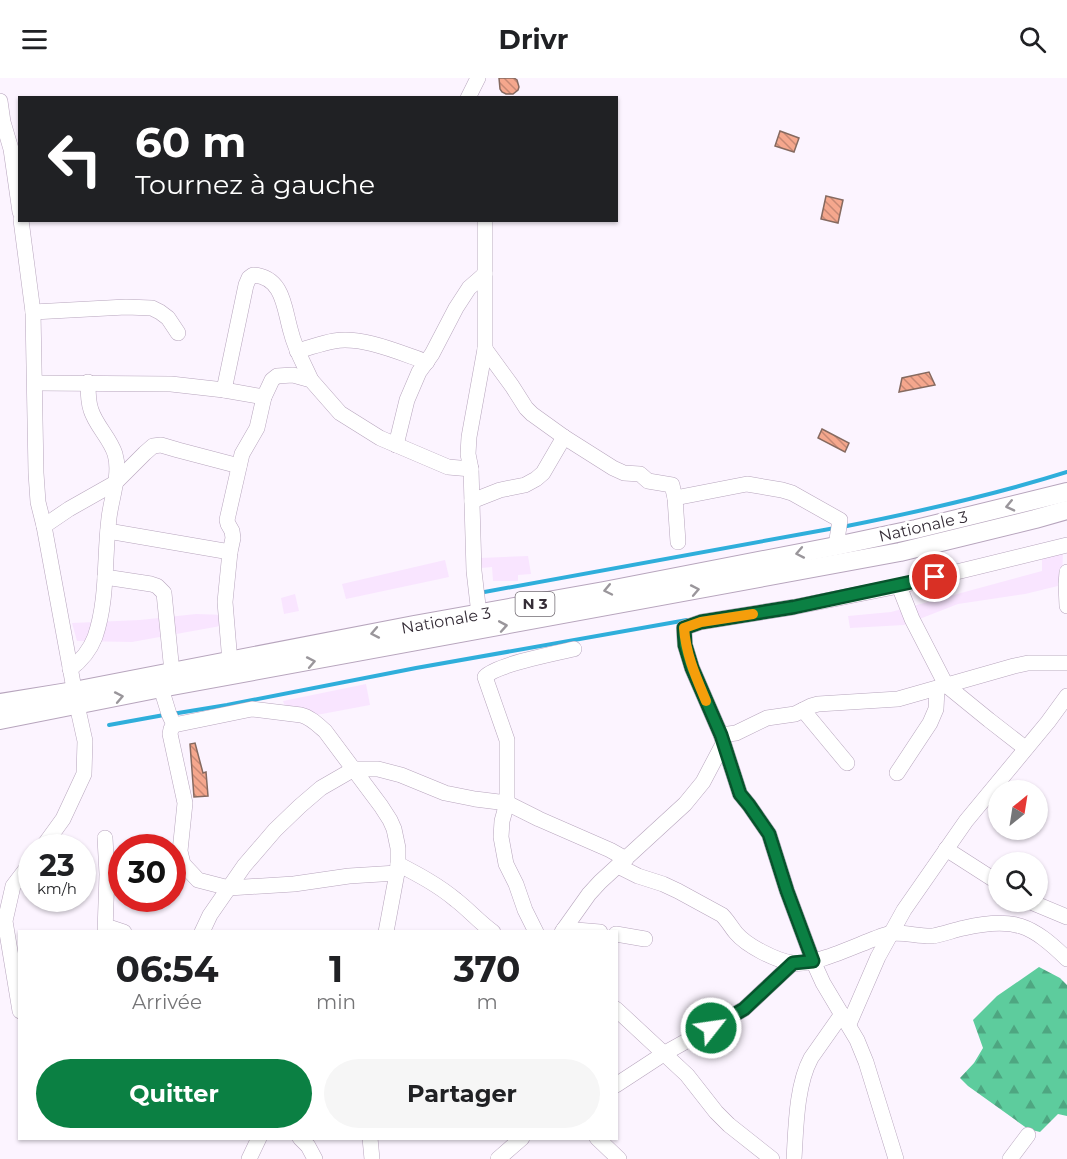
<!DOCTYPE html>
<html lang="fr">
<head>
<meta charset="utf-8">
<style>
	body { margin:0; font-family:Montserrat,sans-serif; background:#f6f6f6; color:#202124; height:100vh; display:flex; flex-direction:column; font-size:22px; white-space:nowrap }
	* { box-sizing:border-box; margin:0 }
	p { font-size:20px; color:#757577 }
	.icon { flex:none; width:33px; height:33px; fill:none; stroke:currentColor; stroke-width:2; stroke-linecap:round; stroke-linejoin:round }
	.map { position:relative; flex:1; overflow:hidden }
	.side { position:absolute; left:18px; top:852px; width:600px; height:210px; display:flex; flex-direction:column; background:#fff; border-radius:0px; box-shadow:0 2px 4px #0004 }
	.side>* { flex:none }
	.top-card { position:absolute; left:18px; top:18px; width:600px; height:126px; border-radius:0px; box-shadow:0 2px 4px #0004; background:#202124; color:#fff; overflow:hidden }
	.needle { width:39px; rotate:30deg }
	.tools { position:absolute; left:988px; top:702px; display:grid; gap:12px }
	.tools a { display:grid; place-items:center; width:60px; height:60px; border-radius:50%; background:#fff; box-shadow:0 2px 4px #0004; font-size:30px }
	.speed { position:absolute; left:18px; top:756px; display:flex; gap:12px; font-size:30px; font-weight:700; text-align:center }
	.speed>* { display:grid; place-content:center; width:78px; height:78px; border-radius:50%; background:#fff; box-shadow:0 2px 4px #0004; line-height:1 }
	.speed small { font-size:15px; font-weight:400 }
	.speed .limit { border:9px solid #d22; background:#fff; color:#111 }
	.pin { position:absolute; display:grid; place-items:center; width:51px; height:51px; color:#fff; margin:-26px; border:3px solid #fff; border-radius:50%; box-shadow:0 2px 6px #0007 }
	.me { position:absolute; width:66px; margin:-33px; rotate:60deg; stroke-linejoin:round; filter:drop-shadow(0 0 4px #0008) }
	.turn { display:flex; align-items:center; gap:21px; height:126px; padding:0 18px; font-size:27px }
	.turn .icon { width:78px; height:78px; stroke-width:2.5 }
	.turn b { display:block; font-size:42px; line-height:51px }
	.eta { display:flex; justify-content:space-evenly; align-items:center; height:102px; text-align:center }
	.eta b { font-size:36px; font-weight:700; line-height:42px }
	.button { display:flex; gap:12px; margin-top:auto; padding:12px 18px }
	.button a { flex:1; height:69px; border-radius:36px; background:#0b8043; color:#fff; font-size:24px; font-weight:700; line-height:69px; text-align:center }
	.button a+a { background:#f6f6f6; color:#202124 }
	header { display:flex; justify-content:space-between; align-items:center; height:78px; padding:0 18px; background:#fff; font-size:27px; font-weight:700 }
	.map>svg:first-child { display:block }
</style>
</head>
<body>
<header><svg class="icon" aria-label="menu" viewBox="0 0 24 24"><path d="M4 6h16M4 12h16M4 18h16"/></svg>Drivr<svg class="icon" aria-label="search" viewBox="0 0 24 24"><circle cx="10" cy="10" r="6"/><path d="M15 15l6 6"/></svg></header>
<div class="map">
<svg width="1067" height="1081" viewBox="0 0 1067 1081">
	<defs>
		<pattern id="forest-firs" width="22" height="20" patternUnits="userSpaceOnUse" patternTransform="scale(1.5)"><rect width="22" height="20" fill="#5dcc9d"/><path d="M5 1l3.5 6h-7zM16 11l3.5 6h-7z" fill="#4ea681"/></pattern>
		<pattern id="building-back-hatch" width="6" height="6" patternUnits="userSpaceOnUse" patternTransform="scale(1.5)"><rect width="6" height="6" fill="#f5a78d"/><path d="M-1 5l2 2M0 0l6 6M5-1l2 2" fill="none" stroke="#c78874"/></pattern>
	</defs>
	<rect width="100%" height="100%" fill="#fcf4ff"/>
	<g fill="#f9e5ff">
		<polygon points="1063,470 1062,507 1025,516 958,526 904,547 850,550 848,538 891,534 1042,493 1042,475"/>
		<polygon points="528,478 531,496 518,497 518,503 493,503 492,489 481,490 480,480"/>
		<polygon points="445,482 449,499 346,521 342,506"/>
		<polygon points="295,516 299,533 284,536 281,520"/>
		<polygon points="196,536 226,537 226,547 132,564 77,563 72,545 140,542"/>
		<polygon points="366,606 370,627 306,639 288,637 283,623"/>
	</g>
	<polygon fill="url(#forest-firs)" points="1039,889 1060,900 1067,907 1067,1038 1058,1036 1040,1054 1028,1051 968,1008 960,1000 974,985 983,970 973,942 997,918"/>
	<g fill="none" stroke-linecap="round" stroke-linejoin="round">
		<g stroke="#2faedb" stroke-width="4">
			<path d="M842,449C918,434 994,417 1067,394"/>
			<polyline points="479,515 835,450"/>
			<polyline points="172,636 227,627 416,590 687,542"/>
			<polyline points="109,647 164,637"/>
		</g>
	</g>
	<g fill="url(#building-back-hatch)" stroke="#866a60" stroke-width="1.5">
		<polygon points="499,0 514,0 517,2 519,9 518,12 513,16 506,16 502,14 500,11"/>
		<polygon points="780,53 799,60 794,74 775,68"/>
		<polygon points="826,118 843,122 838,145 821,141"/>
		<polygon points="929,294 935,307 899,314 902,300"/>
		<polygon points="822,351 849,365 845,374 818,360"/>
		<polygon points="195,665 203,695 206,694 208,718 194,719 190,666"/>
	</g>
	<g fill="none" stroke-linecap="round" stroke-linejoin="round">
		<defs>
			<g id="minor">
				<polyline points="468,20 478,0"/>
				<polyline points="0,23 3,44 11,71 20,134"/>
				<polyline points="21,142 33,234 36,395 38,424 44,448 77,627 85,663 84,696 63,741 42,770"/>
				<polyline points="33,234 126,229 152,230 160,234 168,240 178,255"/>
				<polyline points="485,271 512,308 526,330 532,336 564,359 613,390 624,395 640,396 648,403 672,407 675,420 678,464"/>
				<path d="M297,273C309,270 322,265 334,263C363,258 400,275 427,284"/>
				<polyline points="35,305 171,306 224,312 264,319"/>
				<path d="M224,312L246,207L249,200L253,197C284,199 284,231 291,254C295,271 304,286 311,302"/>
				<polyline points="396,367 407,322 419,294 432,276 456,230 469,210 485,196"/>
				<polyline points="675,420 747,406 782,412 792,415 840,442 836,468"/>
				<polyline points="472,423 500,412 525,407 536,401 543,395 564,359"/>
				<polyline points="44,448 69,431 115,405 145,375 153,368 161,367 178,372 239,388"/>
				<polyline points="108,453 230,474"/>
				<polyline points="1067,494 1066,506 1067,528"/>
				<polyline points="105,499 151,506 157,508 164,515 172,594"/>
				<polyline points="899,508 912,541 946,607 989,642 1025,670"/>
				<polyline points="479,536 474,493 471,391 468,376 469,359 485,271 485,142"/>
				<polyline points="230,584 225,524 230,474 233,460 232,453 228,446 227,442 242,376 257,350 264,319 272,302 277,298 293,297 311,302 340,335 380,360 448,389 471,391"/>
				<path d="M70,591C81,583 90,572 95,559C108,521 104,480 109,440C111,421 121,396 115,376C110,360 96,348 91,332C88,324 88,313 88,304"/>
				<path d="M161,610L169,636L174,647L252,631L301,637C310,639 318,647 325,653L381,728L390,742L394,751L398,770V786C419,797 438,807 456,822C469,832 479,844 493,854"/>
				<polyline points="803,632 847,685"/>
				<polyline points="174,647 171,651 170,656 185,725 180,773 183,786 198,802 229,810 294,806 349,798 397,795 398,786"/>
				<polyline points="721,657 736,655 767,640 795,636 811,628 818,626 898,621 1014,588 1028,585 1067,585"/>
				<polyline points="897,695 930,645 936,631 937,611"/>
				<polyline points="105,760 107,796 105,854"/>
				<polyline points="946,771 999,805"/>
				<path d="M618,788L638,798L663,806L678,813L722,837C728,843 731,849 736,855C747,868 775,882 792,885C815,889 864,863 888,856C902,853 919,859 933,858C944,856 954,852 964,850C1014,838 1032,847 1067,881"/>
				<polyline points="1031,824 1067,839"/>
				<polyline points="106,848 124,854"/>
				<polyline points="564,851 600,854"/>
				<polyline points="202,854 210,837 244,788 275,752 300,728 321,710 354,691 378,691 401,697 445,715 475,721 507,725 539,741 610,772 626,781"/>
				<polyline points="386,854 397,795"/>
				<path d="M536,854L525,832L516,806L506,786L501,759L502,743L507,725V662L485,599C495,587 556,575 574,571"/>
				<polyline points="562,854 589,816 600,804 685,726 703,704 723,666"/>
				<polyline points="616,856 645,861"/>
				<polyline points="616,931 687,997 716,1034 729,1047 772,1081"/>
				<polyline points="20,933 5,843 13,808 32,783"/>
				<polyline points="849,946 878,879 904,832 966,743 1048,644 1067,618"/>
				<polyline points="616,1007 665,975 744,931 793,885"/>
				<polyline points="300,1060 308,1068 315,1081"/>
				<polyline points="370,1060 372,1081"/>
				<polyline points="597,1060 619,1081"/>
				<polyline points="249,1081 259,1060"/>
				<polyline points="498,1081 522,1060"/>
				<path d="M794,1081C796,1050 796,1008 811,980L842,936"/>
				<polyline points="896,1081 866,984 857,962 823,905 813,883 787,813 769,756 749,727 740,716 721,657 692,590 685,567 684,550 701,544 794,529 899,508 1067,467"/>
				<polyline points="1010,1081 1028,1057"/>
			</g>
			<g id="major">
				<polyline points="0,625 74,613 414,547 604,513 836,468 916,451 1067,414"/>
				<polyline points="0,642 161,610 900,474 1035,441 1067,432"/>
			</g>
		</defs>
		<use href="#minor" stroke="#b7a5bd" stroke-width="16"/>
		<use href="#major" stroke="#b7a5bd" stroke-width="20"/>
		<use href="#minor" stroke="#fff" stroke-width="15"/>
		<use href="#major" stroke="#fff" stroke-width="18"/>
	</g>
	<defs><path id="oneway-chevron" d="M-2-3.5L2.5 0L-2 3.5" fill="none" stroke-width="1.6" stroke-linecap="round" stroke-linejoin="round" transform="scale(1.5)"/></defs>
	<g stroke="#9a969b">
		<use href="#oneway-chevron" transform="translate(1010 428) rotate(167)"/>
		<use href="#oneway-chevron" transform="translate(800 475) rotate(169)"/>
		<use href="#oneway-chevron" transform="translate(608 512) rotate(168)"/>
		<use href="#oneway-chevron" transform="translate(695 512) rotate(-11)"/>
		<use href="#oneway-chevron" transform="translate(503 548) rotate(-10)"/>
		<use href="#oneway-chevron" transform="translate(375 555) rotate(169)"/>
		<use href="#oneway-chevron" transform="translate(311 584) rotate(-11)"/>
		<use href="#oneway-chevron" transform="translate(119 619) rotate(-11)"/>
	</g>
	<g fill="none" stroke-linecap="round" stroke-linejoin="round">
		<defs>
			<polyline id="route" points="711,950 744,931 793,885 813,883 787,813 769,756 749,727 740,716 721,657 692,590 685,567 684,550 701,544 794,529 935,499"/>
		</defs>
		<use href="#route" stroke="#07532c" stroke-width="15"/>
		<use href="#route" stroke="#0b8043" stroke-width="10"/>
		<path stroke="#f59e0b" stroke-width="10" d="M706,623C696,599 686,577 684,550L701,544L753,536"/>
	</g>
	<g text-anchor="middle" stroke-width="6" stroke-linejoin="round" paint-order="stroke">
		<rect fill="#fff" stroke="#726c73" stroke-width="1.5" x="515.5" y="514" width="39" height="24" rx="4.5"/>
		<g font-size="15" font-weight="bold" fill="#352d37">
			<text x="535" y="531">N 3</text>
		</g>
		<g font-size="16" fill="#352d37" stroke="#fff">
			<text transform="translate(923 448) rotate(-13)" y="6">Nationale 3</text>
			<text transform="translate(446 542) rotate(-10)" y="6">Nationale 3</text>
		</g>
	</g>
</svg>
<div class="tools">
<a><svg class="needle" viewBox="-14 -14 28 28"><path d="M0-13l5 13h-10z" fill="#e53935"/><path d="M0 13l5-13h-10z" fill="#757577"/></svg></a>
<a><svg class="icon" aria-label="search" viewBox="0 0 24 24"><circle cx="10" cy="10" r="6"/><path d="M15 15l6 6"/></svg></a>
</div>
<div class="speed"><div>23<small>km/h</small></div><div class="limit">30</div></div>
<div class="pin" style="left:935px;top:499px;background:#d93025"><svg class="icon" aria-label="arrive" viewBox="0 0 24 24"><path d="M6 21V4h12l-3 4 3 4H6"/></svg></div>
<svg class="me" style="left:711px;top:950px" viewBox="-20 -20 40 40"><circle r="17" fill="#0b8043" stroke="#fff" stroke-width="3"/><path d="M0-11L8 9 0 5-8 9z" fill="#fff"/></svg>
<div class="top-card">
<div class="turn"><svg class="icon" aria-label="left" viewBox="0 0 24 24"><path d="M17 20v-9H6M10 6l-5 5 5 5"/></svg><div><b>60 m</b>Tournez à gauche</div></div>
</div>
<section class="side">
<div class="eta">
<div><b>06:54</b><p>Arrivée</p></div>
<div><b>1</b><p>min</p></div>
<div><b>370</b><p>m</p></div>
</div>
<div class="button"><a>Quitter</a><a>Partager</a></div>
</section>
</div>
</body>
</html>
